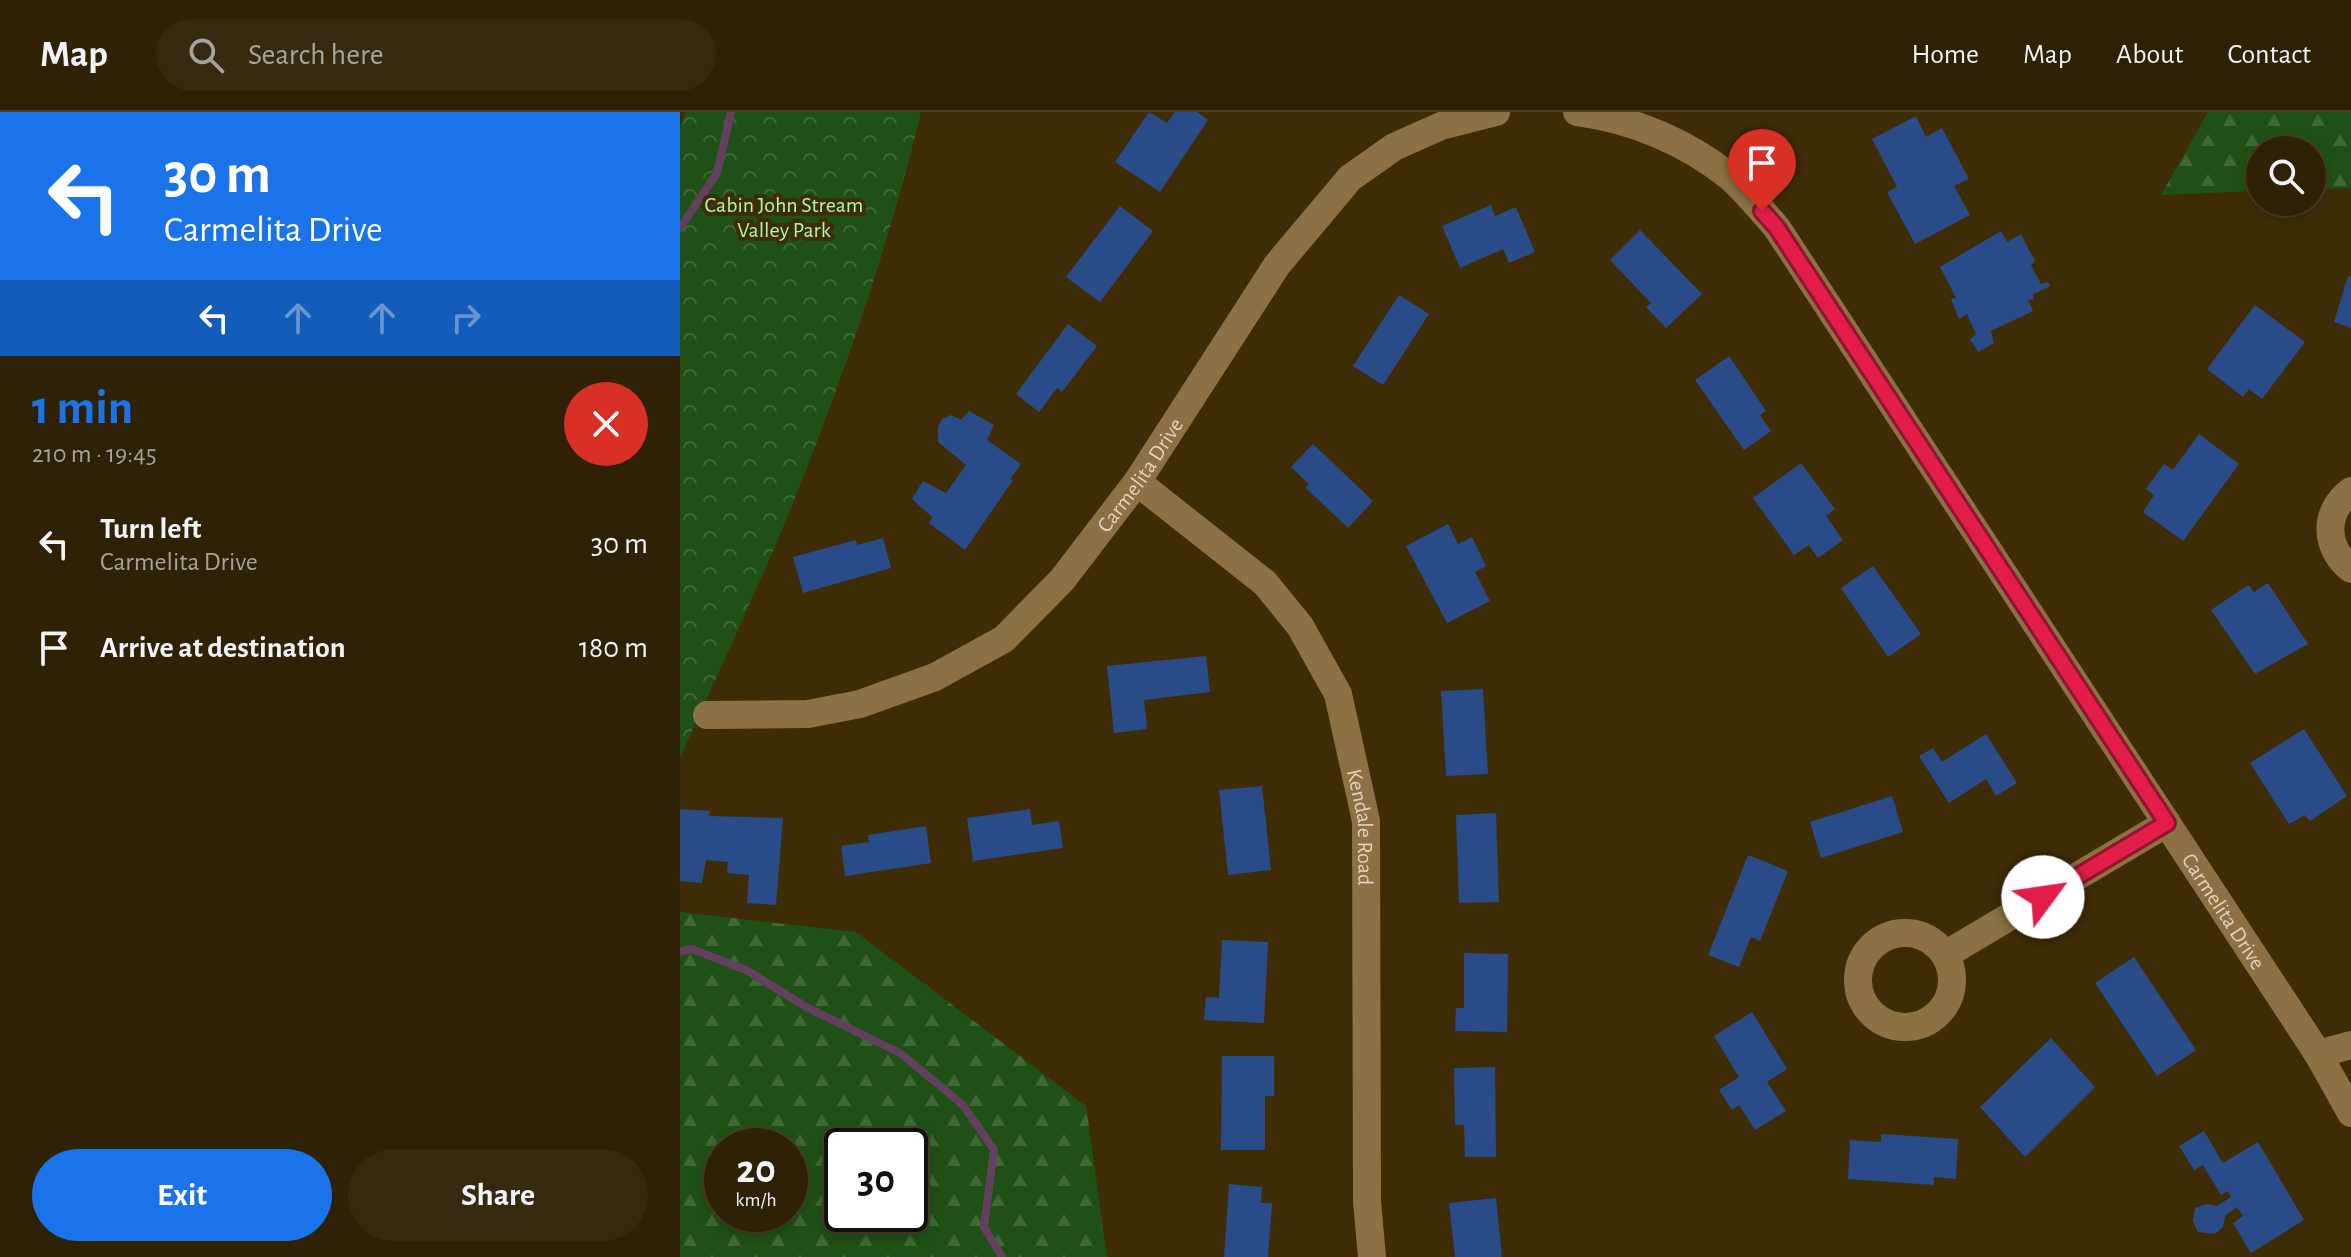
<!DOCTYPE html>
<html lang="en">
<head>
<meta charset="utf-8">
<style>
	body { margin:0; font-family:"Alegreya Sans",sans-serif; background:#36290f; color:#f1f3f6; height:100vh; display:flex; flex-direction:column; font-size:30px; white-space:nowrap }
	* { box-sizing:border-box; margin:0 }
	p { font-size:26px; color:#a7a39a }
	.icon { flex:none; width:44px; height:44px; fill:none; stroke:currentColor; stroke-width:2; stroke-linecap:round; stroke-linejoin:round }
	.map { position:relative; flex:1; overflow:hidden }
	.details { display:flex; flex-direction:column; background:#2e2105; width:680px }
	.details>* { flex:none }
	.banner { background:#1a73e8; color:#fff; overflow:hidden }
	.buttons { position:absolute; left:1566px; top:24px; display:grid; gap:16px }
	.buttons a { display:grid; place-items:center; width:80px; height:80px; border-radius:50%; background:#2e2105; box-shadow:0 4px 12px #0003,0 0 0 2px #493e27; font-size:40px }
	.speed { position:absolute; left:24px; top:1016px; display:flex; gap:16px; font-size:40px; font-weight:700; text-align:center }
	.speed>* { display:grid; place-content:center; width:104px; height:104px; border-radius:50%; background:#2e2105; box-shadow:0 4px 12px #0003,0 0 0 2px #493e27; line-height:1 }
	.speed small { font-size:20px; font-weight:400 }
	.speed .limit { border:4px solid #111; border-radius:12px; background:#fff; color:#111 }
	.pin { position:absolute; display:grid; place-items:center; width:68px; height:68px; color:#fff; margin:-82px -34px; border-radius:50% 50% 50% 0; rotate:-45deg; box-shadow:0 0 8px #0007 }
	.pin .icon { rotate:45deg }
	.me { position:absolute; width:88px; margin:-44px; rotate:59deg; stroke-linejoin:round; filter:drop-shadow(0 0 6px #0008) }
	.turn { display:flex; align-items:center; gap:28px; height:168px; padding:0 32px; font-size:36px }
	.turn .icon { width:104px; height:104px; stroke-width:2.5 }
	.turn b { display:block; font-size:56px; line-height:68px }
	.lanes { display:flex; align-items:center; height:76px; padding:0 32px; background:#0003; justify-content:center; gap:40px; direction:ltr }
	.lanes .off { opacity:.35 }
	.round { display:grid; place-items:center; flex:none; width:84px; height:84px; border-radius:42px; background:#36290f }
	.summary { display:flex; align-items:center; justify-content:space-between; height:136px; padding:0 32px }
	h1 { font-size:48px; font-weight:600; line-height:60px; color:#1a73e8 }
	.primary-button { display:flex; gap:16px; margin-top:auto; padding:16px 32px }
	.primary-button a { flex:1; height:92px; border-radius:48px; background:#1a73e8; color:#fff; font-size:32px; font-weight:600; line-height:92px; text-align:center }
	.primary-button a+a { background:#36290f; color:#f1f3f6 }
	ul { padding:0; list-style:none }
	li { display:flex; align-items:center; gap:24px; height:104px; padding:0 32px }
	li div { flex:1 }
	li b { display:block; font-size:30px }
	li em { font-style:normal }
	header { display:flex; align-items:center; gap:48px; box-sizing:border-box; height:112px; padding:0 40px; background:#2e2105; border-bottom:2px solid #493e27 }
	header strong { font-size:38px }
	nav { display:flex; gap:44px; margin-inline-start:auto; font-size:28px }
	.search { width:560px; height:72px; background:#36290f; display:flex; align-items:center; gap:20px; box-sizing:border-box; padding:0 28px; border-radius:44px; color:#a7a39a; font-size:30px }
	main { display:flex; flex:1; min-height:0 }
	.map>svg:first-child { display:block }
</style>
</head>
<body>
<header>
<strong>Map</strong>
<div class="search"><svg class="icon" aria-label="search" viewBox="0 0 24 24"><circle cx="10" cy="10" r="6"/><path d="M15 15l6 6"/></svg>Search here</div>
<nav><a>Home</a><a>Map</a><a>About</a><a>Contact</a></nav>
</header>
<main>
<section class="details">
<div class="banner">
<div class="turn"><svg class="icon" aria-label="left" viewBox="0 0 24 24"><path d="M17 20v-9H6M10 6l-5 5 5 5"/></svg><div><b>30 m</b>Carmelita Drive</div></div>
<div class="lanes"><svg class="icon" aria-label="left" viewBox="0 0 24 24"><path d="M17 20v-9H6M10 6l-5 5 5 5"/></svg><svg class="icon off" aria-label="ahead" viewBox="0 0 24 24"><path d="M12 20V5M6 11l6-6 6 6"/></svg><svg class="icon off" aria-label="ahead" viewBox="0 0 24 24"><path d="M12 20V5M6 11l6-6 6 6"/></svg><svg class="icon off" aria-label="right" viewBox="0 0 24 24"><path d="M7 20v-9h11M14 6l5 5-5 5"/></svg></div>
</div>
<div class="summary"><div><h1>1 min</h1><p>210 m · 19:45</p></div><a class="round" style="background:#d93025;color:#fff"><svg class="icon" aria-label="close" viewBox="0 0 24 24"><path d="M6 6l12 12M18 6L6 18"/></svg></a></div>
<ul>
<li><svg class="icon" aria-label="left" viewBox="0 0 24 24"><path d="M17 20v-9H6M10 6l-5 5 5 5"/></svg><div><b>Turn left</b><p>Carmelita Drive</p></div><em>30 m</em></li>
<li><svg class="icon" aria-label="arrive" viewBox="0 0 24 24"><path d="M6 21V4h12l-3 4 3 4H6"/></svg><div><b>Arrive at destination</b></div><em>180 m</em></li>
</ul>
<div class="primary-button"><a>Exit</a><a>Share</a></div>
</section>
<div class="map">
<svg width="1671" height="1145" viewBox="0 0 1671 1145">
	<defs>
		<pattern id="forest-firs" width="22" height="20" patternUnits="userSpaceOnUse" patternTransform="scale(2)"><rect width="22" height="20" fill="#1f5015"/><path d="M5 1l3.5 6h-7zM16 11l3.5 6h-7z" fill="#3f6835"/></pattern>
		<pattern id="park-crowns" width="20" height="18" patternUnits="userSpaceOnUse" patternTransform="scale(2)"><rect width="20" height="18" fill="#1f5015"/><path d="M2 6a3 3 0 1 1 6 0M12 15a3 3 0 1 1 6 0" fill="none" stroke="#3f6835"/></pattern>
	</defs>
	<rect width="100%" height="100%" fill="#3e2c07"/>
	<g fill="url(#forest-firs)" fill-rule="evenodd">
		<polygon points="1528,0 1671,0 1671,76 1632,77 1632,38 1580,38 1580,79 1481,83"/>
		<path d="M0,800L176,820L406,994L427,1145H0ZM110,1034V1102H42V1034ZM230,1034V1102H162V1034Z"/>
	</g>
	<path fill="url(#park-crowns)" d="M6,0H241C209,133 164,264 113,391C78,477 38,561 0,646V15Z"/>
	<g fill="none" stroke-linecap="round" stroke-linejoin="round">
		<g stroke="#63405e" stroke-width="8">
			<polyline points="0,116 37,61 51,0"/>
			<polyline points="0,839 12,837 66,858 128,896 220,941 283,993 314,1038 304,1115 322,1145"/>
		</g>
	</g>
	<g fill="#294c88">
		<polygon points="469,0 487,11 495,0 517,0 528,8 480,80 435,50"/>
		<polygon points="1236,4 1246,25 1262,16 1289,67 1274,74 1290,103 1235,132 1207,80 1217,75 1192,27"/>
		<polygon points="811,93 815,104 836,95 855,140 829,151 823,137 780,156 762,114"/>
		<polygon points="440,94 473,119 420,190 386,165"/>
		<polygon points="960,118 1022,182 986,216 966,195 971,191 930,148"/>
		<polygon points="1321,119 1327,130 1341,122 1355,149 1351,153 1361,172 1367,170 1371,174 1353,182 1354,187 1348,188 1353,199 1311,219 1314,231 1298,240 1290,227 1296,222 1287,202 1279,207 1271,187 1276,186 1260,155"/>
		<polygon points="1668,164 1671,165 1671,216 1654,210"/>
		<polygon points="719,183 749,202 703,273 673,254"/>
		<polygon points="1575,193 1625,230 1582,287 1569,277 1563,285 1527,257"/>
		<polygon points="388,212 417,234 382,280 377,276 359,300 336,282"/>
		<polygon points="1049,244 1086,299 1080,303 1091,319 1064,338 1015,268"/>
		<polygon points="289,299 314,313 307,328 341,352 330,367 333,368 285,438 249,411 252,405 232,387 243,369 266,381 286,353 258,330 258,315 262,307 271,303 281,308"/>
		<polygon points="1519,322 1559,352 1503,429 1463,400 1474,383 1466,377 1484,352 1493,358"/>
		<polygon points="633,332 693,389 668,416 626,376 629,372 611,355"/>
		<polygon points="1121,351 1155,397 1146,404 1163,428 1138,446 1129,433 1114,443 1073,386"/>
		<polygon points="768,412 778,432 792,425 806,454 795,460 810,489 767,511 726,434"/>
		<polygon points="203,426 211,456 123,481 113,445 176,428 177,433"/>
		<polygon points="1193,454 1241,522 1208,545 1161,476"/>
		<polygon points="1588,471 1628,532 1575,562 1531,498 1568,473 1574,480"/>
		<polygon points="526,544 530,580 464,588 467,617 434,621 427,554"/>
		<polygon points="803,577 808,662 766,664 761,579"/>
		<polygon points="1624,617 1667,684 1630,709 1625,703 1609,712 1570,651"/>
		<polygon points="1306,622 1337,671 1316,684 1306,667 1269,691 1239,644 1253,636 1262,650"/>
		<polygon points="582,674 591,758 548,763 539,678"/>
		<polygon points="1212,684 1223,720 1141,746 1130,710"/>
		<polygon points="0,697 30,699 29,704 103,706 96,793 67,791 69,763 47,761 48,750 26,748 22,771 0,769"/>
		<polygon points="350,697 352,713 379,709 383,736 293,749 287,706"/>
		<polygon points="816,701 819,790 779,791 776,703"/>
		<polygon points="246,714 251,751 165,764 161,734 189,730 188,723"/>
		<polygon points="1068,743 1108,759 1080,829 1071,825 1059,855 1028,843"/>
		<polygon points="542,828 588,830 584,911 524,908 526,885 539,886"/>
		<polygon points="784,841 828,842 827,920 775,919 776,896 784,896"/>
		<polygon points="1454,845 1516,938 1477,964 1415,871"/>
		<polygon points="1072,900 1107,957 1087,970 1106,999 1075,1018 1059,993 1052,998 1039,978 1059,965 1034,924"/>
		<polygon points="1371,926 1415,975 1345,1045 1300,995"/>
		<polygon points="542,944 594,944 594,984 585,984 585,1038 541,1038"/>
		<polygon points="815,955 816,1045 785,1045 784,1013 775,1013 774,956"/>
		<polygon points="1524,1019 1543,1051 1578,1030 1624,1108 1571,1141 1553,1111 1563,1104 1557,1095 1545,1104 1543,1115 1535,1122 1518,1120 1513,1109 1515,1096 1527,1092 1537,1094 1551,1085 1548,1079 1541,1083 1523,1053 1514,1058 1499,1034"/>
		<polygon points="1201,1022 1278,1027 1276,1067 1254,1065 1254,1073 1168,1067 1170,1028 1201,1030"/>
		<polygon points="549,1072 582,1075 581,1091 592,1091 588,1145 544,1145"/>
		<polygon points="816,1086 822,1145 775,1145 769,1091"/>
	</g>
	<g fill="none" stroke-linecap="round" stroke-linejoin="round">
		<g stroke="#8b7143" stroke-width="28">
			<path id="s1" d="M897,0C952,7 1007,30 1050,65C1067,80 1082,99 1097,116L1638,942L1671,1001"/>
			<path id="s2" d="M457,370L585,471L620,514L658,582L686,709L687,1089L692,1145"/>
			<path d="M1671,379C1643,400 1644,435 1671,457"/>
			<path id="s3" d="M27,603L128,602L180,592L255,565L324,527L382,468L457,370L597,153L670,66L714,35L761,14L816,0"/>
			<circle cx="1225" cy="868" r="47"/>
			<polyline points="1265,843 1487,711"/>
			<polyline points="1638,942 1671,933"/>
		</g>
	</g>
	<g fill="none" stroke-linecap="round" stroke-linejoin="round">
		<defs>
			<polyline id="route" points="1082,99 1097,116 1487,711 1363,785"/>
		</defs>
		<use href="#route" stroke="#92132f" stroke-width="20"/>
		<use href="#route" stroke="#e11d48" stroke-width="14"/>
	</g>
	<g text-anchor="middle" stroke-width="8" stroke-linejoin="round" paint-order="stroke">
		<g font-size="22" fill="#aef8a0" stroke="#3e2c07">
			<text x="104" y="100">Cabin John Stream<tspan x="104" dy="25">Valley Park</tspan></text>
		</g>
		<g font-size="22" fill="#e2d4bc" stroke="#3e2c07">
			<text dy="8" stroke="none"><textPath href="#s3" startOffset="526">Carmelita Drive</textPath></text>
			<text dy="8" stroke="none"><textPath href="#s2" startOffset="432">Kendale Road</textPath></text>
			<text dy="8" stroke="none"><textPath href="#s1" startOffset="1054">Carmelita Drive</textPath></text>
		</g>
	</g>
</svg>
<div class="buttons">
<a><svg class="icon" aria-label="search" viewBox="0 0 24 24"><circle cx="10" cy="10" r="6"/><path d="M15 15l6 6"/></svg></a>
</div>
<div class="speed"><div>20<small>km/h</small></div><div class="limit">30</div></div>
<div class="pin" style="left:1082px;top:99px;background:#d93025"><svg class="icon" aria-label="arrive" viewBox="0 0 24 24"><path d="M6 21V4h12l-3 4 3 4H6"/></svg></div>
<svg class="me" style="left:1363px;top:785px" viewBox="-20 -20 40 40"><circle r="19" fill="#fff"/><path d="M0-13L10 11 0 6-10 11z" fill="#e11d48"/></svg>
</div>
</main>
</body>
</html>
